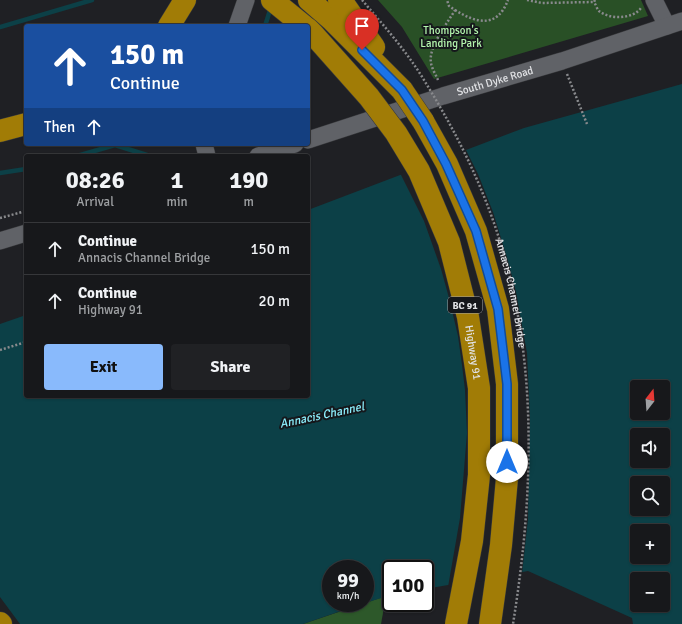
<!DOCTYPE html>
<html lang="en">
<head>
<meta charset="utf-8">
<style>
	body { margin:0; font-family:Signika,sans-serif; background:#202124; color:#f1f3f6; height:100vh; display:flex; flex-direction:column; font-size:15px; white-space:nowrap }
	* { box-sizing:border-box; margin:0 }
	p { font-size:13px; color:#9ea0a3 }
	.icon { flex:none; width:22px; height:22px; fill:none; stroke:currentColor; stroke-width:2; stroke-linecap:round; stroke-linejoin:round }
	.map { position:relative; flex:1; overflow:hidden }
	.panel { position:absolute; left:24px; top:154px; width:286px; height:244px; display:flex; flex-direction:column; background:#17181b; border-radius:4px; box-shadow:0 1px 3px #0004,0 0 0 1px #36373a }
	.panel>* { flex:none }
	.banner { position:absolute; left:24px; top:24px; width:286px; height:122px; border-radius:4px; box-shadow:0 1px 3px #0004,0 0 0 1px #36373a; background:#1a4fa0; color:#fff; overflow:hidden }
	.needle { width:26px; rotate:17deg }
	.tools { position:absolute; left:630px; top:380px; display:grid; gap:8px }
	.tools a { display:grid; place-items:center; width:40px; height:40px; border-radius:4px; background:#17181b; box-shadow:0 1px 3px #0004,0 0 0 1px #36373a; font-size:20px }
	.speed { position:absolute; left:322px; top:560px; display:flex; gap:8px; font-size:20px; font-weight:700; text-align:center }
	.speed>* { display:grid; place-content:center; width:52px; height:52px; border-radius:50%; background:#17181b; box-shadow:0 1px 3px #0004,0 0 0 1px #36373a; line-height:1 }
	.speed small { font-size:10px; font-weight:400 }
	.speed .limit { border:2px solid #111; border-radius:6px; background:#fff; color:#111 }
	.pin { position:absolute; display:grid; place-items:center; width:34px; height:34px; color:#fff; margin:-41px -17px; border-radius:50% 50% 50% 0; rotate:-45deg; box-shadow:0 0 4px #0007 }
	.pin .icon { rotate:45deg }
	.me { position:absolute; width:44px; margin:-22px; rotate:0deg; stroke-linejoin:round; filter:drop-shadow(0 0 3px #0008) }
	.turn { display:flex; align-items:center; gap:14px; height:84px; padding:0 20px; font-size:18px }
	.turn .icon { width:52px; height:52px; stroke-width:2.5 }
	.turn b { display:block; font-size:28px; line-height:34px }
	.then { display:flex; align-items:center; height:38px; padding:0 20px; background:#0003; gap:8px; font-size:15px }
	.eta { display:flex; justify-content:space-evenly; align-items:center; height:68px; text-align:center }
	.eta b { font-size:24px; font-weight:700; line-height:28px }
	.button { display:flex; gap:8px; margin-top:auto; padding:8px 20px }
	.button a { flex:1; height:46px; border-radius:4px; background:#89bafc; color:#111; font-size:16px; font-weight:700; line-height:46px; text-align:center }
	.button a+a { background:#202124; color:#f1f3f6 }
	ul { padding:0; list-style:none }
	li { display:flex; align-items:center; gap:12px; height:52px; padding:0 20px; border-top:1px solid #36373a }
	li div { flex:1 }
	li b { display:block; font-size:15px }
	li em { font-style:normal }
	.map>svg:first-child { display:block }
</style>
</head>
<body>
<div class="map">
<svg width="682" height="624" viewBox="0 0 682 624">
	<rect width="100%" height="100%" fill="#1f2024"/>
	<polygon fill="#295026" points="378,0 641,0 648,16 434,79 402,27"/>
	<polygon fill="#2d582a" points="386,596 381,624 303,624"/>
	<path fill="#0c4047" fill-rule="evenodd" d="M682,84V624H633L632,618L528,571L425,589V569H391V595L365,603V569H331V603H364L303,624H0V324L26,315V396H308V210L524,128ZM637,387H663V413H637ZM637,435H663V461H637ZM637,483H663V509H637ZM637,531H663V557H637ZM637,579H663V605H637Z"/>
	<g fill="#1f2024">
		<polygon points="465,148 478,174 493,212 508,261 516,292 527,353 530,418 528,519 522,574 448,587 460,518 467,433 465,390 462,365 458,336 449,298 441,269 424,221 400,173"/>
		<polygon points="0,597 20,624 0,624"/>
	</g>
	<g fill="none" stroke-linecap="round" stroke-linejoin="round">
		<g stroke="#0c4047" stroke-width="4.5">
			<polyline points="265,26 271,7"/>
			<polyline points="0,27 92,0"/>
			<polyline points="77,156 115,145 150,156"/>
			<polyline points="0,173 26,169"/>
		</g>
		<defs>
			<g id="street">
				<polyline points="654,0 667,26"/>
				<polyline points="237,26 246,0"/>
				<path id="s1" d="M308,140L443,96L562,61L682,21"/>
				<polyline points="204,144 207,156"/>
				<polyline points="258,156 295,144"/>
				<polyline points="0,241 26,233"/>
			</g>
			<g id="highway">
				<polyline points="272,0 304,26"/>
				<polyline points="309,0 332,20 402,90"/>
				<polyline points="339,0 346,7 374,47"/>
				<polyline points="169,26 185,0"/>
				<polyline points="423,121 447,164 476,231 498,309 507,384 507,478 501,545 490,624"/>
				<polyline points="0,131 26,124"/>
				<polyline points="0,623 1,624"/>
			</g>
		</defs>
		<use href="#street" stroke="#393a3d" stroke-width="18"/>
		<use href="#highway" stroke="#393a3d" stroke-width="23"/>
		<g stroke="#898a8d" stroke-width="2.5" stroke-dasharray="2 2" stroke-linecap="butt">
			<polyline points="527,0 542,3 594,2"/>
			<path d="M595,0L594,2C596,5 597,9 599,11C610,20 633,19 641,8"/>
			<path d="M455,10C476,23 497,29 508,0"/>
			<polyline points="567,74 587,124"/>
			<path d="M438,80C436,75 432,69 431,63C428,47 447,24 455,10L449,6L447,0"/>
			<polyline points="0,218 26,211"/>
			<polyline points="0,350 26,342"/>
		</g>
		<use href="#street" stroke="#606267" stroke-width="17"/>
		<use href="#highway" stroke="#a17c06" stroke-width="22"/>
		<defs>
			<g id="highway-bridge">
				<path id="s3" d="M308,29L313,34L369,97L396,133L419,171L449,242L468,317L479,388V475L472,541L456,624"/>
				<polyline points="402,90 423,121"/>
			</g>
		</defs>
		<use href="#highway-bridge" stroke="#393a3d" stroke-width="23" stroke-linecap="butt"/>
		<path stroke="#898a8d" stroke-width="2.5" stroke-dasharray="2 2" stroke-linecap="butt" id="s2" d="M362,0C385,27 409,54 427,85C461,140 489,199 506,262C538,380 532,505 513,624"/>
		<use href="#highway-bridge" stroke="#a17c06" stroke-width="22"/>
	</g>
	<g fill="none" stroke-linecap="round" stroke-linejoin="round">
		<defs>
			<polyline id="route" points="362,50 402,90 423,121 446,164 476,231 498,309 507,384 507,462"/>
		</defs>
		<use href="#route" stroke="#114b97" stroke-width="10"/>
		<use href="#route" stroke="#1a73e8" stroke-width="7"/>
	</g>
	<g text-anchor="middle" stroke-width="4" stroke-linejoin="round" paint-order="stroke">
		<rect fill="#15171b" stroke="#a4a5a8" stroke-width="1" x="448" y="297" width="34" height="16" rx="3"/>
		<g font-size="10" font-weight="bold" fill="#e1e2e5">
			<text x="465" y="309">BC 91</text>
		</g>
		<g font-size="11" fill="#b5f7ae" stroke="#15171b">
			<text x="451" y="34">Thompson's<tspan x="451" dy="13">Landing Park</tspan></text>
		</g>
		<g font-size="11" fill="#e1e2e5" stroke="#15171b">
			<text dy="4" stroke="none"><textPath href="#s1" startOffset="196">South Dyke Road</textPath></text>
			<text dy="4" stroke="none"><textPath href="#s2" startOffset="333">Annacis Channel Bridge</textPath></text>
			<text dy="4" stroke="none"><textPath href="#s3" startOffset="371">Highway 91</textPath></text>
		</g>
		<g font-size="12" font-style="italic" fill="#8ceffd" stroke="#15171b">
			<text transform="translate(322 415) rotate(-12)" y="4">Annacis Channel</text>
		</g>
	</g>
</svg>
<div class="tools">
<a><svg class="needle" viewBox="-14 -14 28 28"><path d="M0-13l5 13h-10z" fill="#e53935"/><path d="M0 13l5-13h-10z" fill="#9ea0a3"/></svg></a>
<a><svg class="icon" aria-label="sound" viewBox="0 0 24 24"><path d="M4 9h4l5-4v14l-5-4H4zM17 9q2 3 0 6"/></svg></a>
<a><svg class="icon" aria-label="search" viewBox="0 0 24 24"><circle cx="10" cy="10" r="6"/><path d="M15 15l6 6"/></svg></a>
<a>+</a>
<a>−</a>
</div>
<div class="speed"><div>99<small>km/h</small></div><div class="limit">100</div></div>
<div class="pin" style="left:362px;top:50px;background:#d93025"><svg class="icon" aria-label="arrive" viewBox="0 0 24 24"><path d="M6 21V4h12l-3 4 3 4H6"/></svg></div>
<svg class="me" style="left:507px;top:462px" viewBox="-20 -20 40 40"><circle r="19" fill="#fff"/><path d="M0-13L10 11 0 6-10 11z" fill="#1a73e8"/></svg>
<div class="banner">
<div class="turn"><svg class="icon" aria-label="ahead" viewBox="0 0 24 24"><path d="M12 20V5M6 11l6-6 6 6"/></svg><div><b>150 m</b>Continue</div></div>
<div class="then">Then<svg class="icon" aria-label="ahead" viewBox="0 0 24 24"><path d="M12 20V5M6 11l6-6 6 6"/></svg></div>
</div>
<section class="panel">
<div class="eta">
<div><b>08:26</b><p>Arrival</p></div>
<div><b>1</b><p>min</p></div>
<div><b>190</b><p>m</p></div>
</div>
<ul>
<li><svg class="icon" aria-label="ahead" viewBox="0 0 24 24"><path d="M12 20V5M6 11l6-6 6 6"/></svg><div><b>Continue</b><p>Annacis Channel Bridge</p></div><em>150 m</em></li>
<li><svg class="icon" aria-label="ahead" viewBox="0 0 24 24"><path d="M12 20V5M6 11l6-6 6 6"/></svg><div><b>Continue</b><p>Highway 91</p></div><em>20 m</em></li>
</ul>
<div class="button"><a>Exit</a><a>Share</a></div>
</section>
</div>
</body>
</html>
